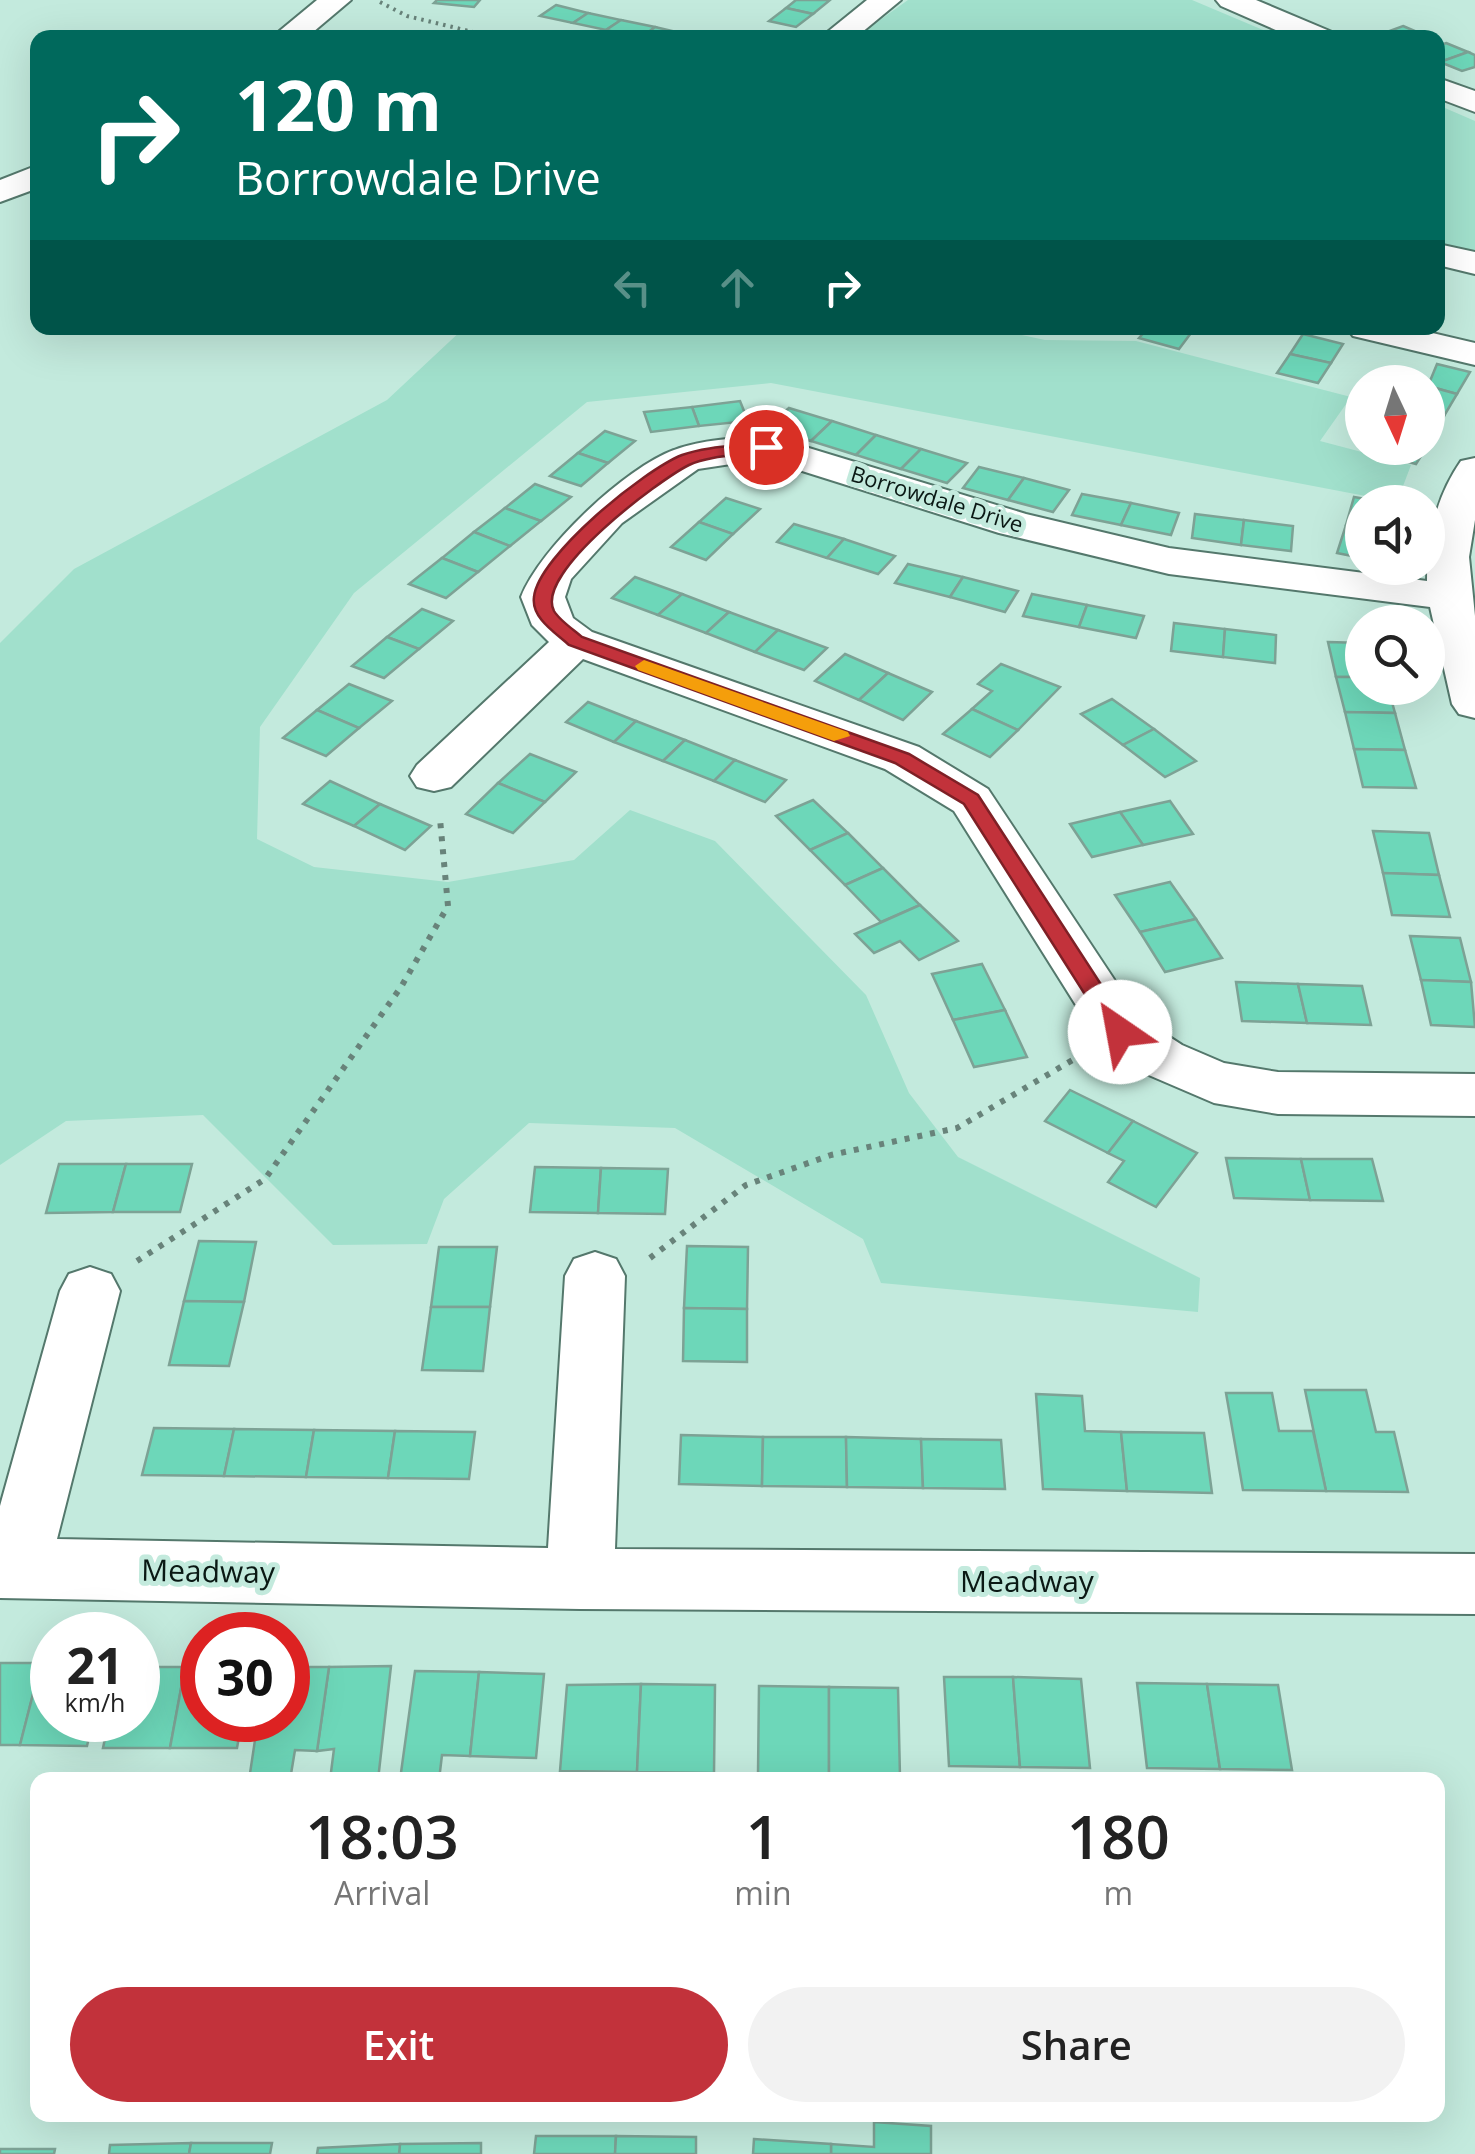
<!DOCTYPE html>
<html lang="en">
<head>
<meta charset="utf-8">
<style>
	body { margin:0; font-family:"Open Sans",sans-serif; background:#f2f2f2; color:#222; height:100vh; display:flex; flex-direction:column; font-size:38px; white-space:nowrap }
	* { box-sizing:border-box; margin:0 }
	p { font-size:32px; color:#767676 }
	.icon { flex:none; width:55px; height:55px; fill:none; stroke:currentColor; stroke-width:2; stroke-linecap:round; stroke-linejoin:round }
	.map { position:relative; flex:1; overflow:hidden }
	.panel { position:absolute; left:30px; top:1772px; width:1415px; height:350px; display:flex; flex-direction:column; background:#fff; border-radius:20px; box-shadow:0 10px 40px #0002 }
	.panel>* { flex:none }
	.top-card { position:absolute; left:30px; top:30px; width:1415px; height:305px; border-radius:20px; box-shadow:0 10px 40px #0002; background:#00695c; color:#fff; overflow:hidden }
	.needle { width:65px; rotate:176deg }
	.controls { position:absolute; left:1345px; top:365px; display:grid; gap:20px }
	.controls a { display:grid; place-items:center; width:100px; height:100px; border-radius:50%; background:#fff; box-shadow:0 10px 40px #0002; font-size:50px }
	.speed { position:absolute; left:30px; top:1612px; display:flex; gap:20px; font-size:50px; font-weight:700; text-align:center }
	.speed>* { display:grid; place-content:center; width:130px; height:130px; border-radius:50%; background:#fff; box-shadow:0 10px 40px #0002; line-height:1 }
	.speed small { font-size:25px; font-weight:400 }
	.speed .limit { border:15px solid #d22; background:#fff; color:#111 }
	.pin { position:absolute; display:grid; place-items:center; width:85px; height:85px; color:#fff; margin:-42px; border:5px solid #fff; border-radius:50%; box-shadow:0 2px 10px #0007 }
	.me { position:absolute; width:110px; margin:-55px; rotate:327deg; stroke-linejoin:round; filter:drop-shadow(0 0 8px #0008) }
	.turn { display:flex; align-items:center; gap:35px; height:210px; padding:0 40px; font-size:45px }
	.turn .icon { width:130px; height:130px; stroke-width:2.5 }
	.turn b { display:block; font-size:70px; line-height:85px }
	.lanes { display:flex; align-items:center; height:95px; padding:0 40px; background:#0003; justify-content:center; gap:50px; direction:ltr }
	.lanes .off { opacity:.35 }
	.eta { display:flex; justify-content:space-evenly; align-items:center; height:170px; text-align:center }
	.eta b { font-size:60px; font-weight:600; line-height:70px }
	.button { display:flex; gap:20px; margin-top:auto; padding:20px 40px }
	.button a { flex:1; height:115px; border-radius:60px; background:#c2323b; color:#fff; font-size:40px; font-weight:600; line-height:115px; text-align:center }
	.button a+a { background:#f2f2f2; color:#222 }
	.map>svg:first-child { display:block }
</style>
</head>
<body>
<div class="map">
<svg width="1475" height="2154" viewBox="0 0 1475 2154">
	<rect width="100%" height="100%" fill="#c3eadd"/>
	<g fill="#a1e0cc">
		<polygon points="908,0 1192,0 1280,37 856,37"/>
		<polygon points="1438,105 1475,121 1475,253 1438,245"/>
		<polygon points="464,328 990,328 1045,340 1136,341 1351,397 1320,441 1411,465 1397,502 771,383 587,402 354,593 260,727 257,839 314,867 448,882 574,860 630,810 715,841 866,995 909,1093 958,1157 1200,1278 1198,1312 881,1283 863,1239 675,1128 529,1123 444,1199 427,1244 333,1245 203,1115 66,1121 0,1165 0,643 74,569 387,400"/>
	</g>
	<g fill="#6dd7b9" stroke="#7da295" stroke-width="2.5">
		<polygon points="437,0 480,0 474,7 434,3"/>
		<polygon points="796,0 830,0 813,14 786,8"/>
		<polygon points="556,5 588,13 573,23 540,16"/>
		<polygon points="786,8 813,14 796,27 769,21"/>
		<polygon points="588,13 621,20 606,30 573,23"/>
		<polygon points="621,20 655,27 641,38 606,30"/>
		<polygon points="1403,26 1431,38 1376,36"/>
		<polygon points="655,27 689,35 641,38"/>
		<polygon points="1446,43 1468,52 1440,62 1438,46"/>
		<polygon points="1468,52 1475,55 1475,67 1462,71 1440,62"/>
		<polygon points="1148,328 1186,328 1194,329 1179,349 1139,338"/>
		<polygon points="1303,334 1343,344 1331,363 1290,354"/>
		<polygon points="1290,354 1331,363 1318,383 1277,373"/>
		<polygon points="1437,364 1470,372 1457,394 1428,386"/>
		<polygon points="1428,386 1457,394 1444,416 1428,412"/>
		<polygon points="740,401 748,421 699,426 692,407"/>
		<polygon points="692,407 699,426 651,432 644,412"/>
		<polygon points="789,408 832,421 811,441 767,427"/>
		<polygon points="1428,412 1444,416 1430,440 1428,439"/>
		<polygon points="832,421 876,435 856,455 811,441"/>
		<polygon points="605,431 635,441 608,463 578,453"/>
		<polygon points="876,435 921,449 901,469 856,455"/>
		<polygon points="1386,448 1426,448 1416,464 1382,455"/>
		<polygon points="921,449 967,463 947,483 901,469"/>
		<polygon points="578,453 608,463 581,486 550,476"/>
		<polygon points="979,467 1024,478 1008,500 963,488"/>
		<polygon points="1024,478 1069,490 1053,512 1008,500"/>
		<polygon points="535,484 571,497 541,521 505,508"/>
		<polygon points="1082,494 1131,503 1121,525 1072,515"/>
		<polygon points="1354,497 1383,502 1362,502 1362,528 1346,525"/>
		<polygon points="726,498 760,509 733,534 699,522"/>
		<polygon points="1131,503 1179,513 1171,535 1121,525"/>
		<polygon points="505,508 541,521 510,546 474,532"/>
		<polygon points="1195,514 1244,520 1241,545 1192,538"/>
		<polygon points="1244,520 1293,526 1291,551 1241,545"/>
		<polygon points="699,522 733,534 706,560 671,547"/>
		<polygon points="794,524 844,539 827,558 777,542"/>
		<polygon points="1346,525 1362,528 1362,558 1337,553"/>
		<polygon points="474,532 510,546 478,572 442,558"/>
		<polygon points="844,539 895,556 878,574 827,558"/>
		<polygon points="442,558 478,572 446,598 409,584"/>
		<polygon points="908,564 963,577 950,597 895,583"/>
		<polygon points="635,577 682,594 658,615 612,598"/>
		<polygon points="963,577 1018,591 1005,612 950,597"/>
		<polygon points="682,594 729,612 706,633 658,615"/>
		<polygon points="1032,594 1087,605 1079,627 1023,616"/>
		<polygon points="1087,605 1144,616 1136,638 1079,627"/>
		<polygon points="422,609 453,621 419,649 387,637"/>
		<polygon points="729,612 778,630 755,652 706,633"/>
		<polygon points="1174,623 1225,629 1223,657 1171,651"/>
		<polygon points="1225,629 1276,635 1275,663 1223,657"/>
		<polygon points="778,630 827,648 804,670 755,652"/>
		<polygon points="387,637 419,649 384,678 352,666"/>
		<polygon points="1328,642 1362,643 1362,677 1336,677"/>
		<polygon points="845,654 888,673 859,700 815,681"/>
		<polygon points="1001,664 1060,687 1018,730 972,709 992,691 978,684"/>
		<polygon points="888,673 932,692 903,720 859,700"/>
		<polygon points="1336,677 1362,677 1362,688 1388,688 1395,713 1345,712"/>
		<polygon points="349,684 392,701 359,728 317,710"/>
		<polygon points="1112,699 1154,729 1123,745 1081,714"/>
		<polygon points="588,702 636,721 614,742 566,722"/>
		<polygon points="972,709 1018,730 990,757 943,734"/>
		<polygon points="317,710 359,728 326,756 283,738"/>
		<polygon points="1345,712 1395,713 1405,750 1354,749"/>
		<polygon points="636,721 685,740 663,761 614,742"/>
		<polygon points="1154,729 1196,761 1165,777 1123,745"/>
		<polygon points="685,740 735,760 714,781 663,761"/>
		<polygon points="1354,749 1405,750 1416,788 1363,787"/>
		<polygon points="530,754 576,772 545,802 498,783"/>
		<polygon points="735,760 786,780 765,802 714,781"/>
		<polygon points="330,781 380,804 354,826 303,804"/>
		<polygon points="498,783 545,802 513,833 466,814"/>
		<polygon points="813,800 848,833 810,850 776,816"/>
		<polygon points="1170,801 1193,834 1143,845 1120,812"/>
		<polygon points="380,804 431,826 405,850 354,826"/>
		<polygon points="1120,812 1143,845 1092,857 1070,824"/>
		<polygon points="1373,831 1429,833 1439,875 1383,873"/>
		<polygon points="848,833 883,868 845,885 810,850"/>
		<polygon points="883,868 920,905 881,922 845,885"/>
		<polygon points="1383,873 1439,875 1450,917 1392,915"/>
		<polygon points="1170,882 1196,919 1140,932 1115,895"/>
		<polygon points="920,905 958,941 919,960 900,941 874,953 855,934"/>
		<polygon points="1196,919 1222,958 1165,972 1140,932"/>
		<polygon points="1410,936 1460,938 1471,982 1421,980"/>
		<polygon points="982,964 1005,1010 953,1020 932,974"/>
		<polygon points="1421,980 1471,982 1475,1027 1431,1025"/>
		<polygon points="1236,982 1298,984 1307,1023 1242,1021"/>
		<polygon points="1298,984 1362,986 1371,1025 1307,1023"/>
		<polygon points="1005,1010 1027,1057 974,1067 953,1020"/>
		<polygon points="1070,1090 1133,1121 1108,1153 1045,1121"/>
		<polygon points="1133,1121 1197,1153 1156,1207 1108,1182 1124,1161 1108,1153"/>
		<polygon points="1226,1158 1301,1159 1310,1200 1234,1198"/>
		<polygon points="1301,1159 1372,1159 1383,1201 1310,1200"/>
		<polygon points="59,1164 126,1164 113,1212 46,1213"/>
		<polygon points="126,1164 192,1164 180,1212 113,1212"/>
		<polygon points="535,1167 601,1168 598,1213 530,1212"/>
		<polygon points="601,1168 668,1169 665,1214 598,1213"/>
		<polygon points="199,1241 256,1242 244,1302 184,1301"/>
		<polygon points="687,1246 748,1247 747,1309 684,1308"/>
		<polygon points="439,1247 497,1247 490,1307 431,1307"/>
		<polygon points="184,1301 244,1302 229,1366 169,1365"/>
		<polygon points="431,1307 490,1307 483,1371 422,1370"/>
		<polygon points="684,1308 747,1309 747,1362 683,1361"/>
		<polygon points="1305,1390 1366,1390 1376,1432 1394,1432 1408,1492 1326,1491"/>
		<polygon points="1226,1393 1272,1393 1279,1431 1313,1431 1326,1491 1243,1490"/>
		<polygon points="1036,1394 1082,1396 1085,1431 1121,1432 1127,1491 1043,1489"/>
		<polygon points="154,1428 234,1429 224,1476 142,1475"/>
		<polygon points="234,1429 314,1430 306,1477 224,1476"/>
		<polygon points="314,1430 395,1431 388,1478 306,1477"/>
		<polygon points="395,1431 475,1432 469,1479 388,1478"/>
		<polygon points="1121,1432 1204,1433 1212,1493 1127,1491"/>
		<polygon points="681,1435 763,1437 762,1486 679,1484"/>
		<polygon points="763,1437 846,1437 847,1487 762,1486"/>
		<polygon points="846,1437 921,1439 923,1488 847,1487"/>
		<polygon points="921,1439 1001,1440 1005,1489 923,1488"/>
		<polygon points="0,1663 41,1663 20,1745 0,1745"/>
		<polygon points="41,1663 52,1663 52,1720 93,1720 87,1746 20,1745"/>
		<polygon points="391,1666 378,1780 330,1780 334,1749 317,1751 329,1667"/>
		<polygon points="138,1667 185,1667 170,1748 103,1748 109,1720 138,1720"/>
		<polygon points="185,1667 202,1667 202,1720 242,1720 237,1748 170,1748"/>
		<polygon points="288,1667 329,1667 317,1751 295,1750 290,1780 249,1780 258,1720 288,1720"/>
		<polygon points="415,1671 479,1672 470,1756 442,1755 439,1780 400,1780"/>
		<polygon points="479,1672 544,1674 536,1758 470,1756"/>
		<polygon points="944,1677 1013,1677 1020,1767 949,1766"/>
		<polygon points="1013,1677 1081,1679 1090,1768 1020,1767"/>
		<polygon points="1137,1683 1207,1684 1220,1769 1147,1768"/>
		<polygon points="641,1684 637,1772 560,1771 567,1685"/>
		<polygon points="641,1684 715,1685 714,1773 637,1772"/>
		<polygon points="1207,1684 1278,1685 1292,1770 1220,1769"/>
		<polygon points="759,1686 829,1687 829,1780 758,1774"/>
		<polygon points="829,1687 898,1688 900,1777 829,1776"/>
		<polygon points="874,2122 931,2126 931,2154 831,2154 831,2144 874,2147"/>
		<polygon points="536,2136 616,2136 615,2154 534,2154"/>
		<polygon points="616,2136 696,2137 696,2154 615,2154"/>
		<polygon points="754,2139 831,2144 831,2154 753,2154"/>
		<polygon points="191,2143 189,2154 109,2154 110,2145"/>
		<polygon points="191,2143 272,2143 270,2154 189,2154"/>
		<polygon points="481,2143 481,2154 399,2154 400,2144"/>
		<polygon points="400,2144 399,2154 317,2154 318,2148"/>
		<polygon points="0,2149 55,2149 54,2154 0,2154"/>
	</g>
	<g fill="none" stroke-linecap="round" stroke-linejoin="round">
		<defs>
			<g id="minor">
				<polygon points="867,0 901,0 855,38 820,38"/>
				<polygon points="1216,0 1256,0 1332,32 1336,38 1294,38 1221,6"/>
				<polygon points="1438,78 1475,91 1475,112 1438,98"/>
				<polygon points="1438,244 1475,252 1475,274 1438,265"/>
				<polygon points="1347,328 1411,328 1475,343 1475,365 1353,336"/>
				<path d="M766,435L1026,514L1169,548L1427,581C1427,538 1436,497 1461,461L1475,458V520L1469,557L1475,616V718L1459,714L1452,704L1430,607L1169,574L999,533L764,459L698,469L622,523L571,579L565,597L573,618L592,632L919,747L988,789L1139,1017L1182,1045L1224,1063L1278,1072L1475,1074V1116L1278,1114L1214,1103L1144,1073L1101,1045L954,811L885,769L583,659L451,787L434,791L417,787L410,776L417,765L549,642L532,625L521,597C540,548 625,468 674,450C702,439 737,439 766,435Z"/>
				<polygon points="595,1252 616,1259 625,1276 615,1549 1475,1554 1475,1614 580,1609 0,1598 0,1506 60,1291 69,1274 90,1267 111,1274 120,1291 57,1539 548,1548 565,1276 574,1259"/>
			</g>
			<g id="major">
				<polygon points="317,0 351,0 306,38 271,38"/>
				<polygon points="38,165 38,188 0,202 0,180"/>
			</g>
		</defs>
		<use href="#minor" stroke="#54786c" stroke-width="4"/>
		<use href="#major" stroke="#54786c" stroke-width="4"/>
		<polyline stroke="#68837a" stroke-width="4" stroke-dasharray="2.5 5" stroke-linecap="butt" points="380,2 407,16 498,38"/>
		<g stroke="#68837a" stroke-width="6" stroke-dasharray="5 8" stroke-linecap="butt">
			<polyline points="650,1258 746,1185 831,1155 957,1128 1076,1058"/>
			<polyline points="137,1261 265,1179 401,987 448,906 440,819"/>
		</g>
		<use href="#minor" fill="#fff" fill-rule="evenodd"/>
		<use href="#major" fill="#fff" fill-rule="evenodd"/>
	</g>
	<path fill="#c2323b" stroke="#7e2026" stroke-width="2.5" d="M766,442L774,447L772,450C746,456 712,454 689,465C659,480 534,573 554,611C559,620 574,630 582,637L909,754L978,795L1128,1026V1037H1112L964,804L895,763L569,645C556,633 531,618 534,597C538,556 644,470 682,455C707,446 740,446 766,442Z"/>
	<polygon fill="#f59e0b" points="644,660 848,732 850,736 834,741 638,670 635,666"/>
	<g text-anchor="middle" stroke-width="10" stroke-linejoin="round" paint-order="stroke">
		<g font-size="22" fill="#0a1814" stroke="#c3eadd">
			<text transform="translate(937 499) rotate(17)" y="8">Borrowdale Drive</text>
		</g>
		<g font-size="30" fill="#0a1814" stroke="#c3eadd">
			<text transform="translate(208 1572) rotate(1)" y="10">Meadway</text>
			<text x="1027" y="1592">Meadway</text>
		</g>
	</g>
</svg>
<div class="controls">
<a><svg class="needle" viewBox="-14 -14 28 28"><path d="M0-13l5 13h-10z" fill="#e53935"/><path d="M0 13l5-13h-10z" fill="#767676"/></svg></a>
<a><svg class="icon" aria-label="sound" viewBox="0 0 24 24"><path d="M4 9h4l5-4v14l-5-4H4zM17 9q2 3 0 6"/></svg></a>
<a><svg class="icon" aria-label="search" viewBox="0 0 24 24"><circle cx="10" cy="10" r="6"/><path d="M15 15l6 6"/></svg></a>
</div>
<div class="speed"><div>21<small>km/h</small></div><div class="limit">30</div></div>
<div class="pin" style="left:766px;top:447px;background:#d93025"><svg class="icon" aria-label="arrive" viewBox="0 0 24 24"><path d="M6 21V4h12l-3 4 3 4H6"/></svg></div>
<svg class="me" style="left:1120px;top:1032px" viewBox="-20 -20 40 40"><circle r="19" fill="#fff"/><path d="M0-13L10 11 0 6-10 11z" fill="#c2323b"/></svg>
<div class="top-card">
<div class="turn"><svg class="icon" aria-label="right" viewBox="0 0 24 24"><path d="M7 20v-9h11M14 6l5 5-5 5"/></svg><div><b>120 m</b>Borrowdale Drive</div></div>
<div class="lanes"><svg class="icon off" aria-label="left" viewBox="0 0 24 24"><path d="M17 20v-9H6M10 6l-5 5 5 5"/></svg><svg class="icon off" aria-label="ahead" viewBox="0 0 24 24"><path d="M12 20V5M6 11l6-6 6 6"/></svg><svg class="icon" aria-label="right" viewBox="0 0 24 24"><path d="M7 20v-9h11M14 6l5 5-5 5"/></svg></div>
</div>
<section class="panel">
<div class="eta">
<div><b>18:03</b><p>Arrival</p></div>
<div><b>1</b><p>min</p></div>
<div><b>180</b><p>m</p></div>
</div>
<div class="button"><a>Exit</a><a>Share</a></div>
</section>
</div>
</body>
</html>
